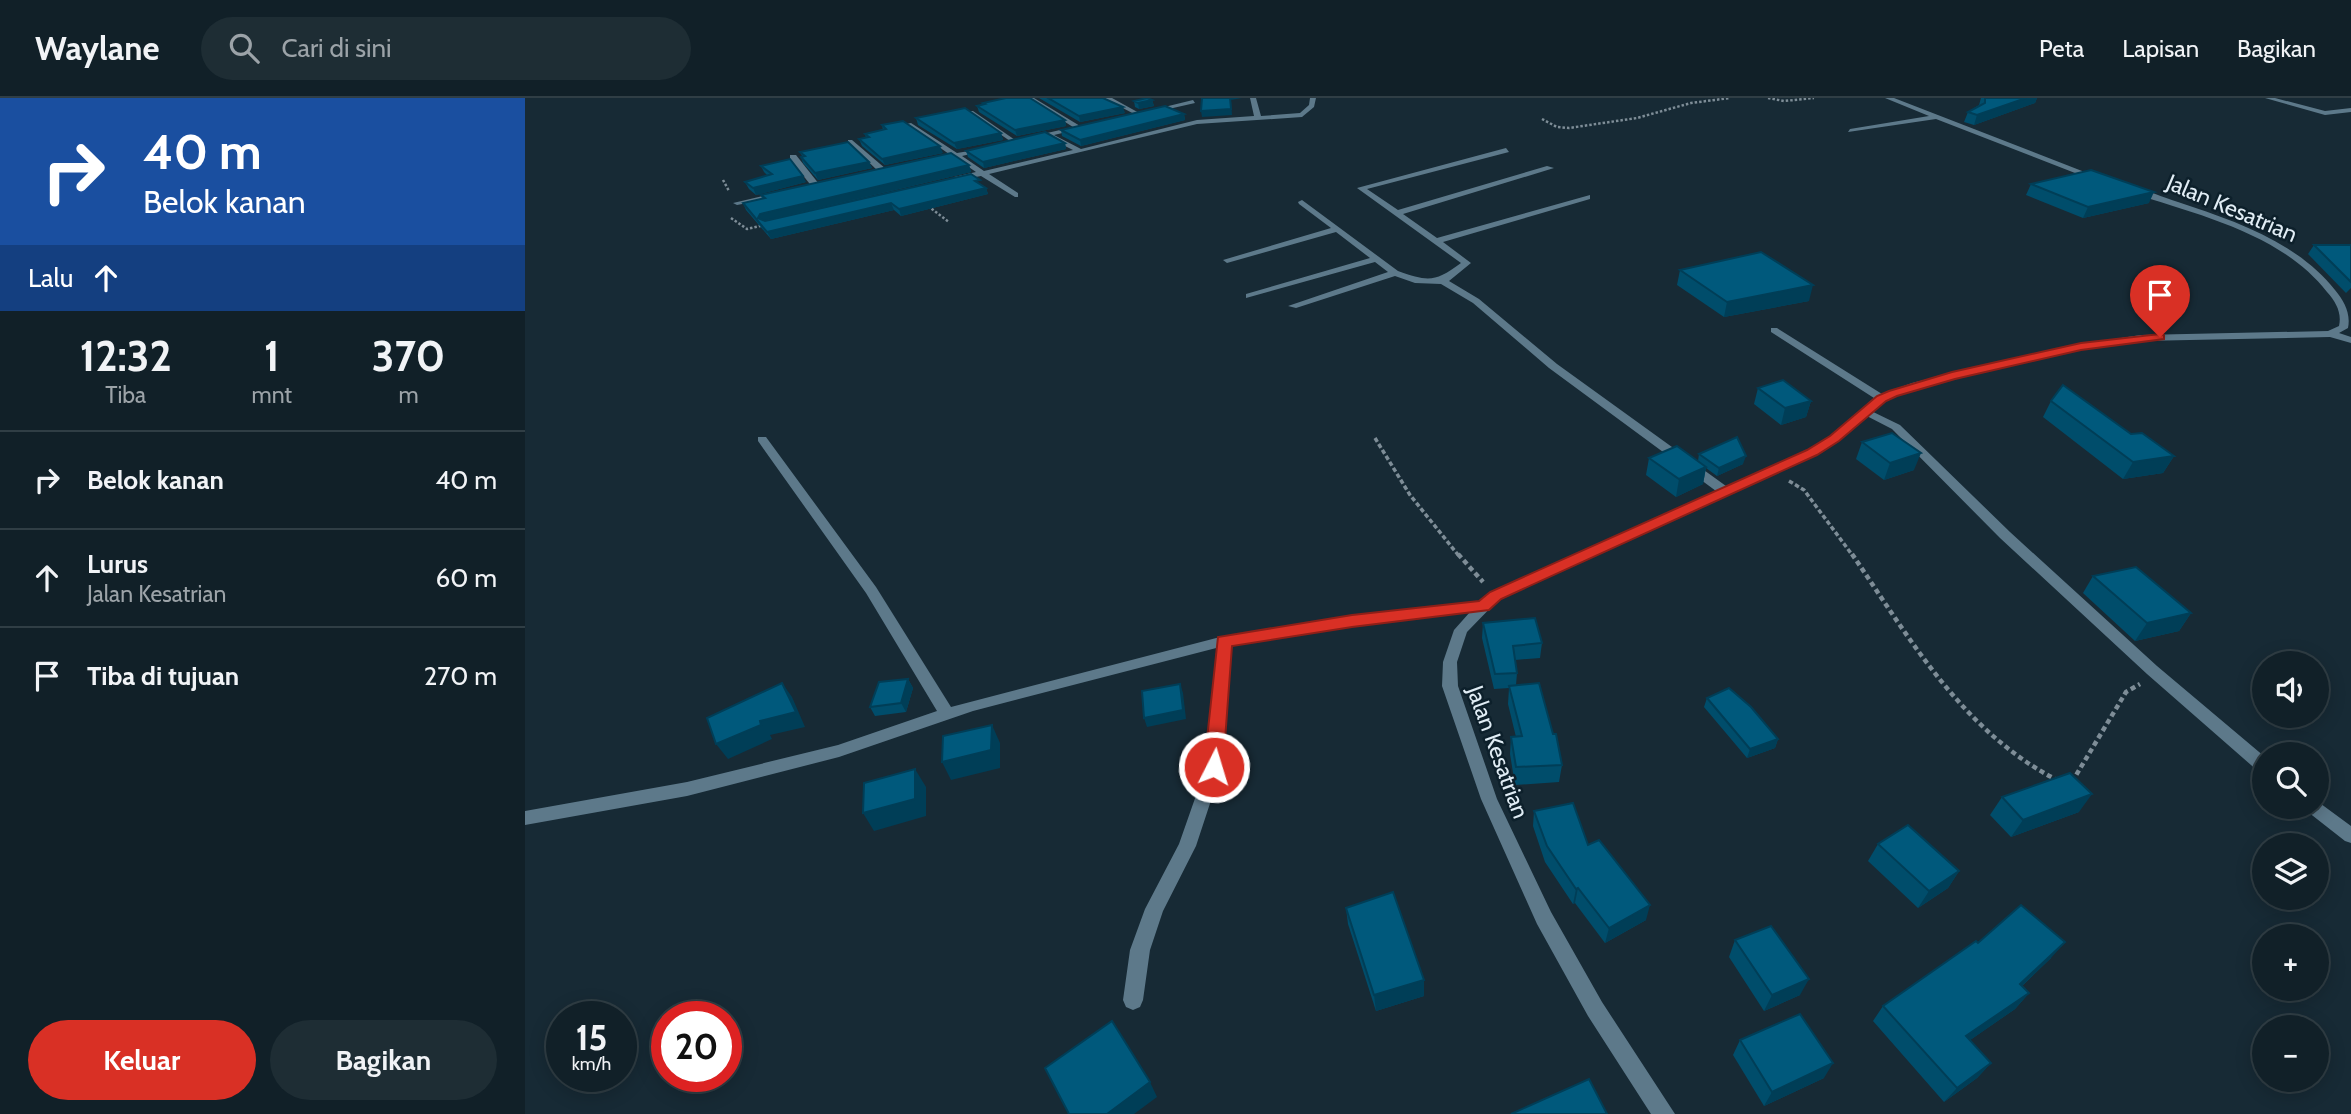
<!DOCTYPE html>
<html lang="id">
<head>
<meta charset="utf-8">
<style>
	body { margin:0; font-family:Cabin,sans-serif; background:#1e2d34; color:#f1f3f6; height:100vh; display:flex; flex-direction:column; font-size:26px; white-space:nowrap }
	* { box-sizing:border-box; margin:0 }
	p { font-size:23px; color:#9ca3a8 }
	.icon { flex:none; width:38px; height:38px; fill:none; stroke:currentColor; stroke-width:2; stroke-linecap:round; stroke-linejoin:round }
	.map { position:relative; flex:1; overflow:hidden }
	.panel { display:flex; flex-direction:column; background:#112028; width:525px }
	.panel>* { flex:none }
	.hud { background:#1a4fa0; color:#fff; overflow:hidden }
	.buttons { position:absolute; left:1727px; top:553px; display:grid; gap:14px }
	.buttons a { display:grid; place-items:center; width:77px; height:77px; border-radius:50%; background:#112028; box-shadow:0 4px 18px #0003,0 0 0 2px #303e45; font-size:35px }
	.speed { position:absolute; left:21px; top:903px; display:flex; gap:14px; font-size:35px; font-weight:700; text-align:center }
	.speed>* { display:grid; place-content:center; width:91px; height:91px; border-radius:50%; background:#112028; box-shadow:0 4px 18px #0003,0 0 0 2px #303e45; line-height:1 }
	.speed small { font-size:18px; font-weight:400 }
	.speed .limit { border:10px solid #d22; background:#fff; color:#111 }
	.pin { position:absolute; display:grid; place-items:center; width:60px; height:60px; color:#fff; margin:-72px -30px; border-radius:50% 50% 50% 0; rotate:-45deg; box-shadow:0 0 7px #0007 }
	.pin .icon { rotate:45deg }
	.me { position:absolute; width:77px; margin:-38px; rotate:5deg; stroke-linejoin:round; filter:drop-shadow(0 0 5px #0008) }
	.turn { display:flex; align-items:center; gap:24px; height:147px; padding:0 28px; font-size:32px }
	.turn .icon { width:91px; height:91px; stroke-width:2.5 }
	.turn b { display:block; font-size:49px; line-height:60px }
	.then { display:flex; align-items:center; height:66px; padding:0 28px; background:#0003; gap:14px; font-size:26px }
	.eta { display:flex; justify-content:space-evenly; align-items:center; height:119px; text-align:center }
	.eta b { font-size:42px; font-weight:700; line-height:49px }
	.primary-button { display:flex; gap:14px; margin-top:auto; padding:14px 28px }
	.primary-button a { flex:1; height:80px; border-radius:42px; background:#d93025; color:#fff; font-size:28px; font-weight:700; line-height:80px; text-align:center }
	.primary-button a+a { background:#1e2d34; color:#f1f3f6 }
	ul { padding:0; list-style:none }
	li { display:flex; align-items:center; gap:21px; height:98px; padding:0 28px; border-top:2px solid #303e45 }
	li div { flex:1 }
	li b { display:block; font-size:26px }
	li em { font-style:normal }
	header { display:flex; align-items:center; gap:42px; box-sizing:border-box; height:98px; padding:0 35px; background:#112028; border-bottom:2px solid #303e45 }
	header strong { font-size:33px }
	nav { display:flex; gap:38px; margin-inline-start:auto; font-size:24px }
	.search { width:490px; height:63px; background:#1e2d34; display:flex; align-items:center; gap:18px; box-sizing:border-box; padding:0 24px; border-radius:38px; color:#9ca3a8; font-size:26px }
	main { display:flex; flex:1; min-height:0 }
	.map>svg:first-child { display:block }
</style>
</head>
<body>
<header>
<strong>Waylane</strong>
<div class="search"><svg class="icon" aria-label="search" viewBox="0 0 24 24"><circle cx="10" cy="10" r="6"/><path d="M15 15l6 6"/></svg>Cari di sini</div>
<nav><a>Peta</a><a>Lapisan</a><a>Bagikan</a></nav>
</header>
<main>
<section class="panel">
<div class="hud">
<div class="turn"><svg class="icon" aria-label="right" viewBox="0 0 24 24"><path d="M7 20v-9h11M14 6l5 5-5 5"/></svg><div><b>40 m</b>Belok kanan</div></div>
<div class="then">Lalu<svg class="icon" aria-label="ahead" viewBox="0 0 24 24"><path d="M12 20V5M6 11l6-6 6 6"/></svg></div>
</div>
<div class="eta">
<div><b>12:32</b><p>Tiba</p></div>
<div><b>1</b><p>mnt</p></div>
<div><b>370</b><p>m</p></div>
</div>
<ul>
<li><svg class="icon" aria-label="right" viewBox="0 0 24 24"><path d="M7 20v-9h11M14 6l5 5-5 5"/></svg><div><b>Belok kanan</b></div><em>40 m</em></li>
<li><svg class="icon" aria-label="ahead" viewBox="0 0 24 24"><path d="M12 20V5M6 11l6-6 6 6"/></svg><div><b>Lurus</b><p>Jalan Kesatrian</p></div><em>60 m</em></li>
<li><svg class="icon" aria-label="arrive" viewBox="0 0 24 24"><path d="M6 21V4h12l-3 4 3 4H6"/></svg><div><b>Tiba di tujuan</b></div><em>270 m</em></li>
</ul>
<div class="primary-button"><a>Keluar</a><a>Bagikan</a></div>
</section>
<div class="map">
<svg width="1826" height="1016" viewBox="0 0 1826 1016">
	<rect width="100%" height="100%" fill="#172a35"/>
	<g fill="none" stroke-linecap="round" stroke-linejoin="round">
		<g stroke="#7e8d97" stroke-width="2.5" stroke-dasharray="2.5 2" stroke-linecap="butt">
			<polyline points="1243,0 1259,3 1289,0"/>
			<polyline points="1017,21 1032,29 1044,30 1112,20 1166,5 1205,0"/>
			<polyline points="198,82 204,93"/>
			<polyline points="403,108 424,124"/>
			<polyline points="206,120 222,131 239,127"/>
		</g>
		<g stroke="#7e8d97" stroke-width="3.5" stroke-dasharray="4.5 2.5" stroke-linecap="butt">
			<polyline points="850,340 885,397 934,458"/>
			<polyline points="1264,383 1279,392 1328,458"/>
		</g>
		<g stroke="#7e8d97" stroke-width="4.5" stroke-dasharray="5 3.5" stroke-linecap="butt">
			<polyline points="933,456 958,484"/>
			<path d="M1327,456C1385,541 1438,634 1532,682"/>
			<polyline points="1547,684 1601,594 1615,586"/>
		</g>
		<g fill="#5d798a" fill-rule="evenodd">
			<polygon points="1340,310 1375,327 1485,434 1632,568 1740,659 1740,675 1734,674 1622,576 1475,440 1367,331 1336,315 1334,313"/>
			<polygon points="699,538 706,543 697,669 671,748 638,813 625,852 618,902 615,909 608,912 601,909 598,902 605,852 620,811 654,746 681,669 692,543"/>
			<polygon points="1792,703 1826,728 1826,745 1820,743 1783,714 1781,709 1792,709"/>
		</g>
		<g fill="#5d798a" fill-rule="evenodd">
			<polygon points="502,0 509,0 555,28 554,31 529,37 556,51 672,22 729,18 725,0 731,0 736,18 775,15 784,7 785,0 791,0 789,9 777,19 672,26 464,76 493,95 493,99 490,99 456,78 429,83 429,79 451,74 429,59 408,63 408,59 424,56 381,26 386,25 432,55 462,50 462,52 437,58 459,73 548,52 522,39 505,41 505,39 548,29"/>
			<polygon points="579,0 587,0 616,16 611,17"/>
			<polygon points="1360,0 1369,0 1575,80 1568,82 1411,21 1323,34 1325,31 1404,18"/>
			<polygon points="1740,0 1750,0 1800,13 1826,10 1826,14 1800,17"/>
			<polygon points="668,2 670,5 626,15 623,13"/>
			<polygon points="444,13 448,13 493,44 488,45 444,15"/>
			<polygon points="323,42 327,42 361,71 361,75 355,75 323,44"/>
			<path d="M981,50L984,54L842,91L873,112L1022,68L1029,70L878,116L912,140L1065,97V101L918,144L946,165L924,183L954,201L1032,266L1201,388L1283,352L1305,338L1349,300L1246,234V230H1252L1357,296L1387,285L1427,275L1556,246L1616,237L1803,233L1814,228C1817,215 1811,204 1802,194C1757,136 1674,117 1607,95V91C1622,91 1639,100 1653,104C1710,123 1772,144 1810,192C1819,203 1826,215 1823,230L1814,235L1826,239V245L1805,239L1616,243L1556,252L1427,281L1395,289L1360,302L1313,342L1291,356L975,500L942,534L932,564L933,588L972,701L1026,814L1077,904L1150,1016H1126L1063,918L1012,826L956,701L917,588L918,564L929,532L945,514L827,528L699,548L448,613L314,659L162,698L0,727V713L162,684L313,647L412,613L341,495L233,343V339H241L351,489L426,609L699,538L827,518L955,504L965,494L1191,393L1024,270L948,205L916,186L890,185L870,178L771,210L763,208L863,174L850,164L721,200V196L845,160L811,134L702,165L698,162L806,130L774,106L773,104L777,102L873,173C904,184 910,184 936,165L832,90Z"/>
			<polygon points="265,57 271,57 294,86 294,90 288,90 265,61"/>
			<polygon points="255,94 258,94 258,98 212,107 208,105"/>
		</g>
	</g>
	<g fill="#004d6b">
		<polygon points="514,0 578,0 600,15 555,24"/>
		<polygon points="1456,0 1512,0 1510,5 1449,27 1439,24 1443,14 1454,7"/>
		<polygon points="627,2 629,8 614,11 610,9 609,3"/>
		<polygon points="458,5 540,22 541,28 492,38 454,14 452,8 459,7"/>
		<polygon points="659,16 660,22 556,48 537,38 536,32"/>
		<polygon points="391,20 476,35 478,42 432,51 393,27"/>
		<polygon points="357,27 418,55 360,67 337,48 334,41 341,40 340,36 358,32"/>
		<polygon points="540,45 541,51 459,70 443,59 441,53"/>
		<polygon points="275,54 344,64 347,70 293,82 278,65 276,59 277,58"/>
		<polygon points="444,67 446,74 240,123 457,87 461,90 463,96 376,118 369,112 246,141 221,112 218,105 237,101 236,97"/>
		<polygon points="236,68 281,84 231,97 224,91 220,84 243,78 239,74"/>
		<polygon points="1506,86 1624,105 1558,120 1501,97"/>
		<polygon points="1789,147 1826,147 1826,190 1821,195 1783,156"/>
		<polygon points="1155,172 1284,203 1199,219 1152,187"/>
		<polygon points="1233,290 1286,303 1281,319 1256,327 1229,306"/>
		<polygon points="1526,303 1606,336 1649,358 1638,375 1598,381 1518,319"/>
		<polygon points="1337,344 1389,372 1359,382 1331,361"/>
		<polygon points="1174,356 1218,366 1192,378 1181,370 1178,386 1151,399 1121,377 1124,360 1173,363"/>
		<polygon points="1568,478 1666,515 1654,533 1610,543 1558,495"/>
		<polygon points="958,525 1017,545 1015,560 990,562 992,575 991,587 1037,667 1034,684 990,687 985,656 986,639 991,639 983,606 984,590 969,591 957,540"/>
		<polygon points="383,581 388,590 381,614 350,618 345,609"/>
		<polygon points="1182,600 1253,641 1250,650 1222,660 1179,609"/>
		<polygon points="1477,699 1554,714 1486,739 1465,717"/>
		<polygon points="1009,713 1063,747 1121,822 1080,845 1050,805 1048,806 1020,764 1008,728"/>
		<polygon points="1353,746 1434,773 1423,790 1393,810 1343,763"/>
		<polygon points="821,810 899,882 899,898 851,913 823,826"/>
		<polygon points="1210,842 1275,897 1239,913 1204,859"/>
		<polygon points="1453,845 1526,860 1497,888 1504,895 1490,911 1445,942 1466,965 1452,980 1419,1004 1348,923 1358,908"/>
		<polygon points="1215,942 1299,980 1239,1008 1208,957"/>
	</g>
	<g fill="#003e57">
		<polygon points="705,0 717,0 706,2 707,17 677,19 676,13"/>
		<polygon points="1501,0 1512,0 1510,5 1449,27 1452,17"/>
		<polygon points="627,2 629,8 614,11 613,5"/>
		<polygon points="598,9 600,15 555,24 554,18"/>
		<polygon points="659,16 660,22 556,48 555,42"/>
		<polygon points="540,22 541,28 492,38 490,32"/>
		<polygon points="476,35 478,42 432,51 429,45"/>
		<polygon points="540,45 541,51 459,70 458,64"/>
		<polygon points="415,48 418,55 360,67 357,61"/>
		<polygon points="344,64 347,70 293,82 290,75"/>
		<polygon points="444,67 446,74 238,123 233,120 235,116"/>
		<polygon points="278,78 281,84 231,97 228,90"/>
		<polygon points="461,90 463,96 376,118 374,111"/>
		<polygon points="1629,94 1624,105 1558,120 1563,109"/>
		<polygon points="366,105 369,112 246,141 242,134"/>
		<polygon points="1288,187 1284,203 1199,219 1202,204"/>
		<polygon points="1286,303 1281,319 1256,327 1260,310"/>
		<polygon points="1396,355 1389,372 1359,382 1365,365"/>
		<polygon points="1221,358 1218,366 1192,378 1194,370"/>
		<polygon points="1649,358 1638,375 1598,381 1608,364"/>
		<polygon points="1181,369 1178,386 1151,399 1154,381"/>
		<polygon points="1666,515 1654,533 1610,543 1622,525"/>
		<polygon points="383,581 388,590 381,614 376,605"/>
		<polygon points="257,585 267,599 280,629 245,637 247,641 203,661 191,646"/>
		<polygon points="655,586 658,595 661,621 622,629 619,620"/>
		<polygon points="467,627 475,645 475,670 426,682 417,664"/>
		<polygon points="1253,641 1250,650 1222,660 1225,651"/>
		<polygon points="390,671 401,689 401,718 349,733 338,715"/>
		<polygon points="1567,696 1554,714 1486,739 1498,722"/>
		<polygon points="1434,773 1423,790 1393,810 1404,793"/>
		<polygon points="1053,790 1050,805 1048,806 1051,791"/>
		<polygon points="1125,807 1121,822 1080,845 1084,830"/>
		<polygon points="1540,844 1526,860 1482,902 1495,886"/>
		<polygon points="1284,881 1275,897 1239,913 1247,897"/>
		<polygon points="899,882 899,898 851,913 849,897"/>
		<polygon points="1504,895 1490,911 1428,954 1441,938"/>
		<polygon points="1308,965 1299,980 1239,1008 1247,994"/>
		<polygon points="1466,965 1452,980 1419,1004 1432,990"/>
		<polygon points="625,984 632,999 609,1016 582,1016"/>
	</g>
	<g fill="#00597c" stroke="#003e57" stroke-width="2">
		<polygon points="481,0 505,0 540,22 490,32 452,8 460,6 458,5"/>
		<polygon points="523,0 578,0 598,9 554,18"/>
		<polygon points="622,0 627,2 613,5 609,3"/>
		<polygon points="677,0 705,0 706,11 676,13"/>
		<polygon points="1460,0 1501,0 1452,17 1443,14 1460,5"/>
		<polygon points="640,8 659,16 555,42 536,32"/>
		<polygon points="440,10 476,35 429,45 391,20"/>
		<polygon points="378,23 415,48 357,61 334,41 344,39 340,36 361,31 357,27"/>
		<polygon points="520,34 540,45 458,64 441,53"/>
		<polygon points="323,44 344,64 290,75 276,59 280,58 275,54"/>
		<polygon points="426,55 444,67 235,116 233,120 240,123 446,76 455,82 450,83 461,90 374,111 366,105 242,134 218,105 240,100 236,97"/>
		<polygon points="265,61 278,78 228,90 220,84 247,76 236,68"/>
		<polygon points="1566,72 1629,94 1563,109 1506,86"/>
		<polygon points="1789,147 1826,147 1826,184"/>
		<polygon points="1236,154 1288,187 1202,204 1155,172"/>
		<polygon points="1258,282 1286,303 1260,310 1233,290"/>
		<polygon points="1538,287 1606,336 1617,335 1649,358 1608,364 1526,303"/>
		<polygon points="1367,335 1396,355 1365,365 1337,344"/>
		<polygon points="1212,339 1221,358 1194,370 1174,356"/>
		<polygon points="1152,348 1181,369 1154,381 1124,360"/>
		<polygon points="1611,469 1666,515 1622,525 1568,478"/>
		<polygon points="1010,520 1017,545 988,548 992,575 970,576 958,525"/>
		<polygon points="383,581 376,605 345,609 354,584"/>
		<polygon points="257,585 271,614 235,623 236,627 191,646 182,620"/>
		<polygon points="1014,585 1028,636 1031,636 1037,667 991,669 986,639 997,638 984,588"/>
		<polygon points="655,586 658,612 619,620 617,593"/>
		<polygon points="1204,590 1226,609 1253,641 1225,651 1182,600"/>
		<polygon points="467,627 466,652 417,664 418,638"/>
		<polygon points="390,671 390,701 338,715 339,685"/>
		<polygon points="1545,675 1567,696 1498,722 1477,699"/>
		<polygon points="1048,705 1063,747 1074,742 1125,807 1084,830 1053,790 1051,791 1022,748 1009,713"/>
		<polygon points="1383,727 1434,773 1404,793 1353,746"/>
		<polygon points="868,794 899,882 849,897 821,810"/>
		<polygon points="1496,807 1540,844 1495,886 1504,895 1441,938 1466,965 1432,990 1358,908 1451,843 1453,845"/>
		<polygon points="1246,828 1284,881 1247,897 1210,842"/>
		<polygon points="1275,916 1308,965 1247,994 1215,942"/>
		<polygon points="587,923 625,984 582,1016 544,1016 520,970"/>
		<polygon points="1064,981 1082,1016 986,1016"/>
	</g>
	<polygon fill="#d93025" stroke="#8d1f18" stroke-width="2" points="1635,236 1639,237 1639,241 1556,252 1430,281 1372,298 1361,303 1314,343 1292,357 976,501 964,512 827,529 707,548 698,669 695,674 689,676 682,674 679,669 693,539 827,517 954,503 965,494 1282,352 1305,338 1352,298 1364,293 1427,274 1556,245"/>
	<g text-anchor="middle" stroke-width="5" stroke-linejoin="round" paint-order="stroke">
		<g font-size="23" fill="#e1edf5" stroke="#0d202b">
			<text transform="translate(1707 110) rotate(23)" y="8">Jalan Kesatrian</text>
			<text transform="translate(973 654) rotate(70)" y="8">Jalan Kesatrian</text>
		</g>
	</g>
</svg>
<div class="buttons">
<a><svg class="icon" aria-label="sound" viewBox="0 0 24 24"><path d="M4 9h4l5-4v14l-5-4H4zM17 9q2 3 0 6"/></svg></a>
<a><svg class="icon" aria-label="search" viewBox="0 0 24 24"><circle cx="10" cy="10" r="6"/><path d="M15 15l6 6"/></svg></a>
<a><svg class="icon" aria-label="layers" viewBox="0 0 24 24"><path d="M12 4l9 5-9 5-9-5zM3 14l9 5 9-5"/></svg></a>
<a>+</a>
<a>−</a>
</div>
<div class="speed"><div>15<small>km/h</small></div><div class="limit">20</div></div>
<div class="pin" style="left:1635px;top:239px;background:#d93025"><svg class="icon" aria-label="arrive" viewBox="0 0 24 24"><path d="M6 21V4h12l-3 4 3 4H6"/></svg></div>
<svg class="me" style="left:689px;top:669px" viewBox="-20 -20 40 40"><circle r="17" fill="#d93025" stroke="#fff" stroke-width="3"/><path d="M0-11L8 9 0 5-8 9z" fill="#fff"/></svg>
</div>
</main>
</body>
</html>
